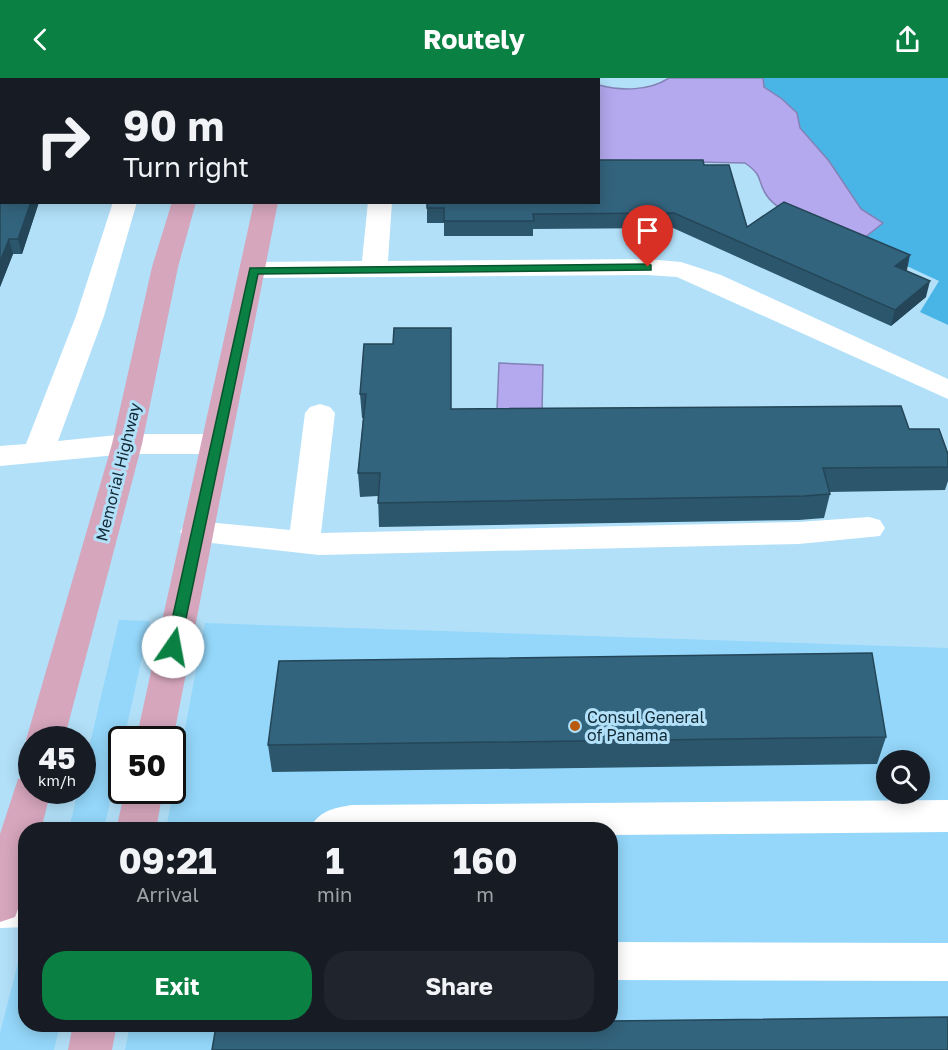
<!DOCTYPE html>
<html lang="en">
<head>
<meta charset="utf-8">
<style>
	body { margin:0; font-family:"Golos Text",sans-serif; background:#20242c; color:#f1f3f6; height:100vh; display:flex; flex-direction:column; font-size:22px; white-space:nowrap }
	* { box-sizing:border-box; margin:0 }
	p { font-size:20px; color:#9ea1a6 }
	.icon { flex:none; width:33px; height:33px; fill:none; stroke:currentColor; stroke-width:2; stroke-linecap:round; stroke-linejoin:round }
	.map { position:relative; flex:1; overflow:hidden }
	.drawer { position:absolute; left:18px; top:744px; width:600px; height:210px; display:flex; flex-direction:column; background:#171b24; border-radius:24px; box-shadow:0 3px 15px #0003 }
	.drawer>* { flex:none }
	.guide { position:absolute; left:0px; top:0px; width:600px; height:126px; box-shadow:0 3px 15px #0003; background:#171b24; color:#f1f3f6; overflow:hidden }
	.buttons { position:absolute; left:876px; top:672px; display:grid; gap:12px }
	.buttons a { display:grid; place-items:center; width:54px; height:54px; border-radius:50%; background:#171b24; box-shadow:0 3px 15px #0003; font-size:30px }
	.speed { position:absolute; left:18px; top:648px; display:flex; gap:12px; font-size:30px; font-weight:700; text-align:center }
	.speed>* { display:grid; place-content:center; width:78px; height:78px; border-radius:50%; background:#171b24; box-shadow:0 3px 15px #0003; line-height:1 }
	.speed small { font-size:15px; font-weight:400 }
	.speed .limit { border:3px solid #111; border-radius:9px; background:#fff; color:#111 }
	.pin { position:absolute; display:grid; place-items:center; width:51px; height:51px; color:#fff; margin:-62px -26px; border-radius:50% 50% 50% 0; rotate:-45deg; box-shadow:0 0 6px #0007 }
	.pin .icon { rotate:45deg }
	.me { position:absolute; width:66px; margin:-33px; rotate:12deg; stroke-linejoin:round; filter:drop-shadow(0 0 4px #0008) }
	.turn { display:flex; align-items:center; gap:21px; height:126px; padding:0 24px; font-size:27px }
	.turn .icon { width:78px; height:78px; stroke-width:2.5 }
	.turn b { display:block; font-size:42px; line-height:51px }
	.eta { display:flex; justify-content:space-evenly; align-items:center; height:102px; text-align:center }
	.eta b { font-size:36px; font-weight:700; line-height:42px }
	.button { display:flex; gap:12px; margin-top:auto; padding:12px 24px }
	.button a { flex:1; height:69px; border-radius:24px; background:#0b8043; color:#fff; font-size:24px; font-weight:700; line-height:69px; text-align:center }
	.button a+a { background:#20242c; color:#f1f3f6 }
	header { display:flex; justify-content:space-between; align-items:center; height:78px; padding:0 24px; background:#0b8043; color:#fff; font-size:27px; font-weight:700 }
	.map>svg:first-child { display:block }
</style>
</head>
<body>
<header><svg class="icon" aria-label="back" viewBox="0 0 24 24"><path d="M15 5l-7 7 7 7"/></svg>Routely<svg class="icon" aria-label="share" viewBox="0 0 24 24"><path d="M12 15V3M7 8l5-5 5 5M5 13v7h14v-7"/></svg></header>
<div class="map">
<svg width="948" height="972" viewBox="0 0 948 972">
	<rect width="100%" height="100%" fill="#b2e0f9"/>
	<g fill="#94d7fa" fill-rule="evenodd">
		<polygon points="119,542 150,543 124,661 122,662 121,673 104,751 69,751 78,713 82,712 83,695"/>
		<path d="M205,545L948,570V972H125L130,947L610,946V752L166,751ZM886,682H920V716H886Z"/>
		<polygon points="25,884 26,946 60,947 54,972 0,972 0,955 18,885"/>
	</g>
	<polygon fill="#49b5e6" points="763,0 948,0 948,247 920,234 939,203 840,157 883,145 861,132 829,83 800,50 797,35 782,21 764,9"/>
	<g fill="#b4a8ee" stroke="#8382b6" stroke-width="1.5">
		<path d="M669,0H763L764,9L782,21L797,35L800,50L829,83L861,131L883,145L864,160C838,152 783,141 767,118C756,102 765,99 745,85L599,82V7C621,13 649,13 669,0Z"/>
		<polygon points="499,285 543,287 542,334 497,332"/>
	</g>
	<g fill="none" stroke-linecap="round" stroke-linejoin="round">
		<g fill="#fff" fill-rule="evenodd">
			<rect x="152" y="0" width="22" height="2"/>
			<rect x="379" y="0" width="22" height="2"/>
			<polygon points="113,124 137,124 104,238 58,363 127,356 215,356 226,359 230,366 226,373 215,376 127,376 0,388 0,368 26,366 76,238"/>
			<polygon points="368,124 392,124 388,183 647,181 681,184 721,197 948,301 948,321 677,199 647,197 253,200 244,198 240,192 244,186 253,184 362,183"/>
			<polygon points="320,326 330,329 335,335 321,455 799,444 869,439 880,442 885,450 880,458 799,466 319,477 185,462 180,454 185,446 196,443 290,452 305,335 310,329"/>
			<path d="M948,722V754L610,757V752H309C318,733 333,730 352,727Z"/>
			<polygon points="26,813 26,849 0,850 0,814"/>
			<polygon points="610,864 948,865 948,903 610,902"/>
		</g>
		<g fill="#d6a6bc" fill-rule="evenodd">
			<rect x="209" y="0" width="22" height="2"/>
			<rect x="279" y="0" width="22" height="2"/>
			<polygon points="172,124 196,124 178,189 142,366 64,662 32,662 32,672 26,662 112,366 152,189"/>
			<polygon points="254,124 278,124 173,662 136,662"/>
			<path d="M32,697V712H51L41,752H26C26,782 28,810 15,839L0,844V756L18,701Z"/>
			<polygon points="125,712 163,712 156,752 116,752"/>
			<polygon points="73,946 117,946 112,972 68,972"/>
		</g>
	</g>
	<g fill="#2c566c">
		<polygon points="0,0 89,0 89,2 2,2 2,124 39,124 22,176 13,176 0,209"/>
		<polygon points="704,87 747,149 907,192 905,193 926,219 891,248 673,150 533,151 533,158 444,158 444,145 427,145 427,124"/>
		<polygon points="393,266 451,331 909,351 948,376 948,403 945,412 829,414 830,416 824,440 799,442 379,449 378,418 360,419 358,395 363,340 362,340 360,316"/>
		<polygon points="886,659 877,686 272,694 268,667"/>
	</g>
	<g fill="#244658">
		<polygon points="81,0 89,0 89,2 80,2"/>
		<polygon points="31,124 39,124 22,176 18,161"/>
		<polygon points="9,161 13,176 0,209 0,184"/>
		<polygon points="910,177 907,192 891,204 895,188"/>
		<polygon points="930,203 926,219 891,248 895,232"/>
	</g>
	<g fill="#33647d" stroke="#244658" stroke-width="1.5">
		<polygon points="0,0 81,0 80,2 2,2 2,124 31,124 18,161 9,161 0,184"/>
		<rect x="448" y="0" width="97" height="2"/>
		<polygon points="598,82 703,82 704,87 729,87 747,149 784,124 910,177 895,188 930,203 895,232 674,135 533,136 534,143 444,143 444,130 427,130 427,124 598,124"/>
		<polygon points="394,250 451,250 451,331 901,328 909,351 939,351 948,376 948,389 823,390 830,416 804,418 378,425 380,395 358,395 366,316 360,316 364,266 393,266"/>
		<polygon points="872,575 886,659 268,667 279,583"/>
		<polygon points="948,939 948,972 212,972 216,948 348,946 610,946 610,943"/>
	</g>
	<polygon fill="#0b8043" stroke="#07532c" stroke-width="1.5" points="648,186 651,187 651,192 258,196 180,569 173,575 168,573 166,569 250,190"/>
	<circle fill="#b95b0e" stroke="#b2e0f9" stroke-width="2" cx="575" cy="648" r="6"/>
	<g text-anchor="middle" stroke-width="6" stroke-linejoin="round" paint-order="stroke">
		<g font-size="16" fill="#112934" stroke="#b2e0f9">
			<text transform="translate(118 394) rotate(-76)" y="6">Memorial Highway</text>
		</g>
		<g font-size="16" fill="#112934" stroke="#b2e0f9" text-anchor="start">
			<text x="587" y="645">Consul General<tspan x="587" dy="18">of Panama</tspan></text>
		</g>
	</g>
</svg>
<div class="buttons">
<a><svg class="icon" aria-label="search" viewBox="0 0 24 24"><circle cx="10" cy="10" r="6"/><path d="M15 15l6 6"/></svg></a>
</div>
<div class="speed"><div>45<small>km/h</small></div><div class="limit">50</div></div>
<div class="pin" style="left:648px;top:189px;background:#d93025"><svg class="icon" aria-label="arrive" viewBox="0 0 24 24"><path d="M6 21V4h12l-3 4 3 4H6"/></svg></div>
<svg class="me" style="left:173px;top:569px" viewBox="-20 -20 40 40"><circle r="19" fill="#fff"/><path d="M0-13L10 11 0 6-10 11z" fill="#0b8043"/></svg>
<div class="guide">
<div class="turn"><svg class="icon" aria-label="right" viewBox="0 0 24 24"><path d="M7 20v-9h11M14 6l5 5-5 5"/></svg><div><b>90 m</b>Turn right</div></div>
</div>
<section class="drawer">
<div class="eta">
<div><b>09:21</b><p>Arrival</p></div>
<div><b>1</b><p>min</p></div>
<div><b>160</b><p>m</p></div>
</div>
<div class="button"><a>Exit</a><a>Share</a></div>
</section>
</div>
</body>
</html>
